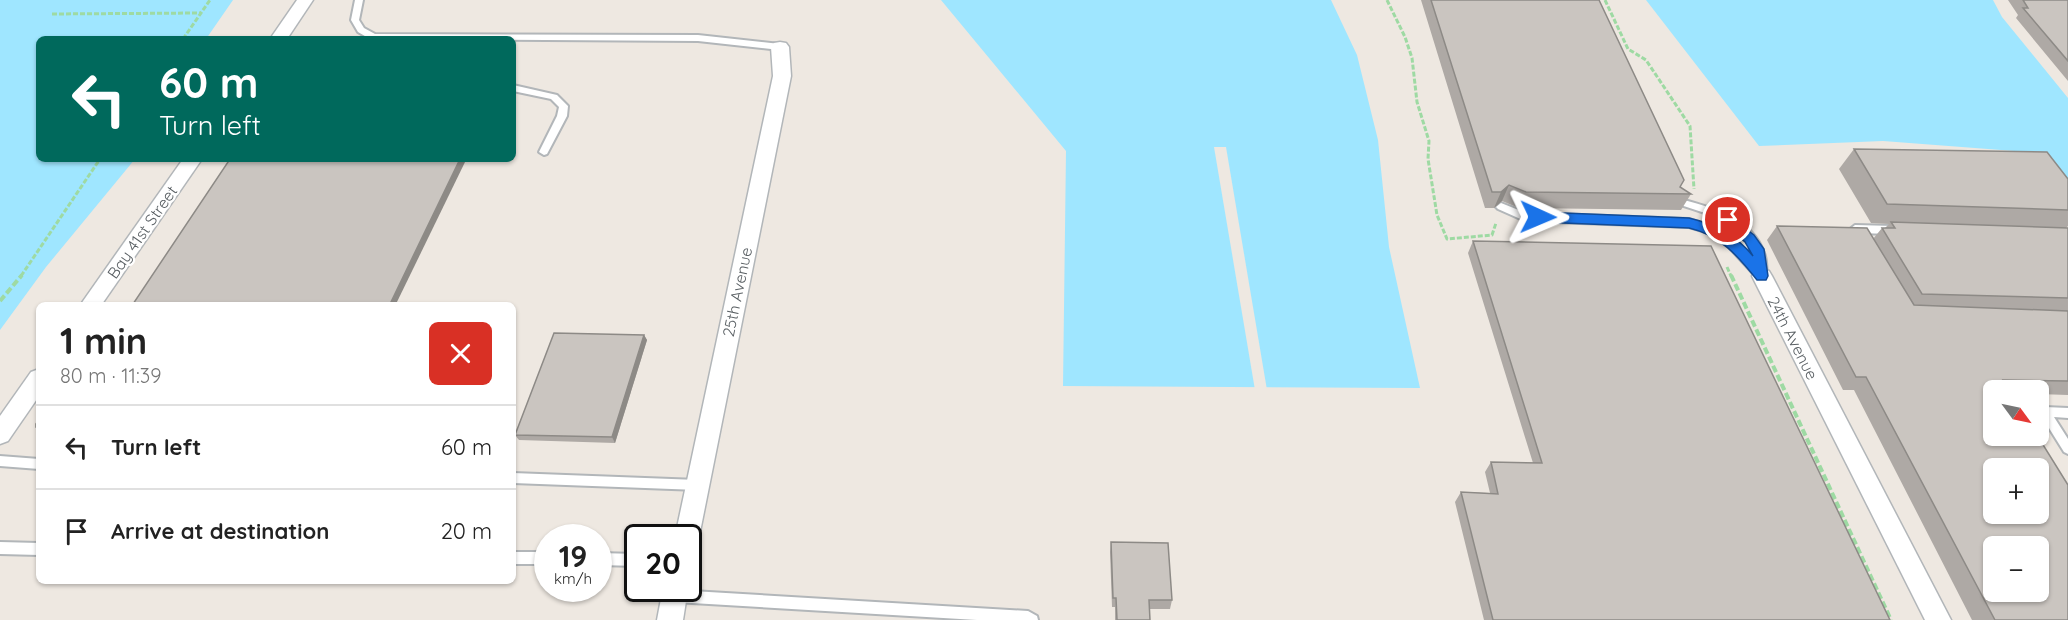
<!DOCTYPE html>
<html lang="en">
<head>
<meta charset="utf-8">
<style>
	body { margin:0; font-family:Quicksand,sans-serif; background:#f2f2f2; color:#222; height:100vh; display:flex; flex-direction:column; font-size:22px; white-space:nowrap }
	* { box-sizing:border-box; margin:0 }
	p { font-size:20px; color:#767676 }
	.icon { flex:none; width:33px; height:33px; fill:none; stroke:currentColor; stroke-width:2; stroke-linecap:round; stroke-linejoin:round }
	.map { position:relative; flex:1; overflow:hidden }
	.side { position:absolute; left:36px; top:302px; width:480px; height:282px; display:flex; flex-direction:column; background:#fff; border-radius:9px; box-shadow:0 2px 4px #0004 }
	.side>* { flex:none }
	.banner { position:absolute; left:36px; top:36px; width:480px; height:126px; border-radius:9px; box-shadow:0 2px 4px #0004; background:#00695c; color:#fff; overflow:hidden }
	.needle { width:39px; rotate:123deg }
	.controls { position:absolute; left:1983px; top:380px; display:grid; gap:12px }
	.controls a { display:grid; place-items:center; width:66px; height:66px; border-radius:9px; background:#fff; box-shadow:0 2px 4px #0004; font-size:30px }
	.speed { position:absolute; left:534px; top:524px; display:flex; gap:12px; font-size:30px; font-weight:700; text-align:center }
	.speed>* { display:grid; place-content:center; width:78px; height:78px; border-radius:50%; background:#fff; box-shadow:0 2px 4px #0004; line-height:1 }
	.speed small { font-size:15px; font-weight:400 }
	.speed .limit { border:3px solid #111; border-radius:9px; background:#fff; color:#111 }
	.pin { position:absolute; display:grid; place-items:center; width:51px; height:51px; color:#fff; margin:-26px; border:3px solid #fff; border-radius:50%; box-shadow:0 2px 6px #0007 }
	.me { position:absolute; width:66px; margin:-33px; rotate:91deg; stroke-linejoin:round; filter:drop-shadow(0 0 4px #0008) }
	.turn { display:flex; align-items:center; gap:21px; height:126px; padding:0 24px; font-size:27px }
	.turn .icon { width:78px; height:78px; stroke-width:2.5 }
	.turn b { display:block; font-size:42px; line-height:51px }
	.round { display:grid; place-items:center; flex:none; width:63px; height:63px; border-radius:9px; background:#f2f2f2 }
	.headline { display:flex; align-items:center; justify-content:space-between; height:102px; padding:0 24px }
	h1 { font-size:36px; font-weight:700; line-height:45px }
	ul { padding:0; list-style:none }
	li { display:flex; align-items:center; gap:18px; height:84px; padding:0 24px; border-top:2px solid #e0e0e0 }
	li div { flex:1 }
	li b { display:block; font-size:22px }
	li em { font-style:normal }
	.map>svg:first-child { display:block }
</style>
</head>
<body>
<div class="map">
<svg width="2068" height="620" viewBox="0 0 2068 620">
	<rect width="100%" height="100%" fill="#eee8e1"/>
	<g fill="#9fe6ff">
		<polygon points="0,0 233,0 206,39 39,39 39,159 135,159 46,267 0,330"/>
		<polygon points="941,0 1331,0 1357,55 1378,140 1389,247 1420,388 1063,386 1066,151"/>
		<polygon points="1646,0 1993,0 2002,17 2068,98 2068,181 2039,153 1883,141 1759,146"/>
	</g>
	<polygon fill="#eee8e1" points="1214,147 1226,147 1267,390 1255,390"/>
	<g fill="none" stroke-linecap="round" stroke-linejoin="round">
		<defs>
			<g id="service">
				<polygon points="355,0 363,0 359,20 364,28 375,34 698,35 780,44 784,47 780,50 698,41 370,39 358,32 351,20"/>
				<polygon points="513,85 557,95 568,106 567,116 547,154 544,155 539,152 557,116 559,107 551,99 513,91"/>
				<path d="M1677,198C1709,207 1752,217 1764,253C1767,260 1766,268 1767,276L1766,279H1758L1727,245L1709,233L1689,227L1525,221L1498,209L1496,207L1501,203L1526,213L1689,219C1717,227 1736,240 1756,262C1751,223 1704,213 1674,203L1672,201L1674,199Z"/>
				<polygon points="1855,225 1894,226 1899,230 1894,234 1855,233 1850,229"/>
				<polygon points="2045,407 2068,408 2068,418 2054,417 2068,439 2068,454 2064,452 2039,412 2041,409"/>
				<polygon points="0,456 39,459 39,469 0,466"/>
				<polygon points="513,473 698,480 702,481 704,485 702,489 698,490 513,483"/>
				<polygon points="0,542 39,543 39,555 0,554"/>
				<rect x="513" y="552" width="35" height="12"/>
				<polygon points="598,553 638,554 638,566 598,565"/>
				<polygon points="675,590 1028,611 1037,616 1038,620 977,620 675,602 671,600 669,596 671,592"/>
			</g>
			<g id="minor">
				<polygon points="297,0 313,0 287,39 270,39"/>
				<polygon points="780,42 786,43 789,47 791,76 699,537 696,545 688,547 688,537 675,537 773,76 771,47 774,43"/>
				<polygon points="183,159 202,159 102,304 81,304"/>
				<polygon points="1762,268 1769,271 1772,276 1951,620 1925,620 1752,276 1755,271"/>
				<polygon points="39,369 39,396 8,441 0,444 0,416 31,372"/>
				<polygon points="663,588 688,588 683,620 657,620"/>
			</g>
		</defs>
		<use href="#service" stroke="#b2b6b9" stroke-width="4"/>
		<use href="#minor" stroke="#b2b6b9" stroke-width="3"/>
		<g stroke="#9edaa3" stroke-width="3" stroke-dasharray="5 2" stroke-linecap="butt">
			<polyline points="1387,0 1405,37 1412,58 1417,102 1429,141 1428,159 1437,215 1447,239 1492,235 1496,223"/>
			<polyline points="1605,0 1628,49 1646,60 1690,126 1694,189"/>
			<polyline points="52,14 201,13"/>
			<polyline points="183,39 210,0"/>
			<polyline points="1727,267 1731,276"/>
			<polyline points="21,276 100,159"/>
		</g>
		<g stroke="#9edaa3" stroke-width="4" stroke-dasharray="7 3" stroke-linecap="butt">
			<polyline points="1731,275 1891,620"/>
			<polyline points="0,301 22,275"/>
		</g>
		<use href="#service" fill="#fff" fill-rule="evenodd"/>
		<use href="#minor" fill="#fff" fill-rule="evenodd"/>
	</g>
	<g fill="#aea9a5">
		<polygon points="1421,0 1599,0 1680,187 1691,194 1681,210 1519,208 1502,201 1494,208 1485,208"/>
		<polygon points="2008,0 2068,0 2068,81 2016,18 2018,15"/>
		<polygon points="1854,149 2068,179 2068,226 2066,228 2068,228 2068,395 2038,394 2038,390 1994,390 2068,620 1972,620 1854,390 1843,390 1767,240 1777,226 1873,239 1882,228 1885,228 1889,224 1871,223 1839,169"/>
		<polygon points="1473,241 1890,620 1484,620 1455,502 1461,492 1490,493 1485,472 1491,462 1533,463 1468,253"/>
		<polygon points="644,335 647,340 615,443 519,440 515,435"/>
		<polygon points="1111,542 1172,600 1170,609 1149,609 1150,620 1115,620 1115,607 1112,607 1110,552"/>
	</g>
	<g fill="#8d8a86">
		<polygon points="460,159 465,159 466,160 396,304 390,304"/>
		<polygon points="1509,185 1502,201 1494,208 1501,192"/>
		<polygon points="644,335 647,340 615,443 612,437"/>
	</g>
	<g fill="#cac5c0" stroke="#8d8a86" stroke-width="1.5" fill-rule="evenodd">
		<polygon points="1431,0 1599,0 1684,180 1680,187 1691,194 1526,192 1509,185 1501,192 1492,192"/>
		<polygon points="2023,0 2068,0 2068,61 2023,8 2028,8"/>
		<polygon points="1854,149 2047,152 2068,179 2068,210 1887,204"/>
		<polygon points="230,159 460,159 390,304 133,304"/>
		<polygon points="1891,222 2068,228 2068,298 1922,294 1882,228 1895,228"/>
		<path d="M1777,226L1867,228L1914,305L2068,311V381L2003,380L2009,390H1994V435H2037L2068,485V620H1995L1866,377H1856ZM1994,468H2038V513H1994ZM1994,546H2038V591H1994Z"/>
		<polygon points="1473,241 1711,246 1890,620 1493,620 1461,492 1498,494 1491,462 1542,463"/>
		<polygon points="554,333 644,335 612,437 515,435"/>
		<polygon points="39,419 39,427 36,427 36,424"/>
		<polygon points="1111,542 1168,543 1172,600 1149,600 1150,620 1117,620 1116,598 1113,598"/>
	</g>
	<path fill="#1a73e8" stroke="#114b97" stroke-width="1.5" d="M1538,212L1689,218C1715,224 1736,235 1753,256L1745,242L1723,223L1722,220L1723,217L1728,215L1754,235L1764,249L1768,276L1766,280H1757C1738,256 1720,235 1689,228L1538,222L1532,217Z"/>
	<g text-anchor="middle" stroke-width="4.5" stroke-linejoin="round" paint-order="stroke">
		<g font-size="16" fill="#595f63" stroke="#fff">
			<text transform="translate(142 232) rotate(-55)" y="6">Bay 41st Street</text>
			<text transform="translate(737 292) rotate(-78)" y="6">25th Avenue</text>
			<text transform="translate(1793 338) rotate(63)" y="6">24th Avenue</text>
		</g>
	</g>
</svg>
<div class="controls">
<a><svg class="needle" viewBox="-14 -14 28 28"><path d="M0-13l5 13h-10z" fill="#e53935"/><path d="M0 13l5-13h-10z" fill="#767676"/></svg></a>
<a>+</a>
<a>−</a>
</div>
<div class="speed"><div>19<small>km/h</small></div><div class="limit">20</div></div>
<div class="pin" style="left:1728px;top:220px;background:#d93025"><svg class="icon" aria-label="arrive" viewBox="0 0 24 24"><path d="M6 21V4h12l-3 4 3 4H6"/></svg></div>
<svg class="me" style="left:1538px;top:217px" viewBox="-20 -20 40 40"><path d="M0-17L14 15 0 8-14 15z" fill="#1a73e8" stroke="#fff" stroke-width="4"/></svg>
<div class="banner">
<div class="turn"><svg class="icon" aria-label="left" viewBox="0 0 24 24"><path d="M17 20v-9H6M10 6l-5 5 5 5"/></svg><div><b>60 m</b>Turn left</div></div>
</div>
<section class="side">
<div class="headline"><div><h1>1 min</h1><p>80 m · 11:39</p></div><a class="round" style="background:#d93025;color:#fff"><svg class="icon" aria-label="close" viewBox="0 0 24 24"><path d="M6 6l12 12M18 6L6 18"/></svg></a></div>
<ul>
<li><svg class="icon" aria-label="left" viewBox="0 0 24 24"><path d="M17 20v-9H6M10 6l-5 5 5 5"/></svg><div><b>Turn left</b></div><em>60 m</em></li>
<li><svg class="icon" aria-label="arrive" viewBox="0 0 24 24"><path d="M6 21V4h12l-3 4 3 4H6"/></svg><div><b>Arrive at destination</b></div><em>20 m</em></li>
</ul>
</section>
</div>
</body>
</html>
